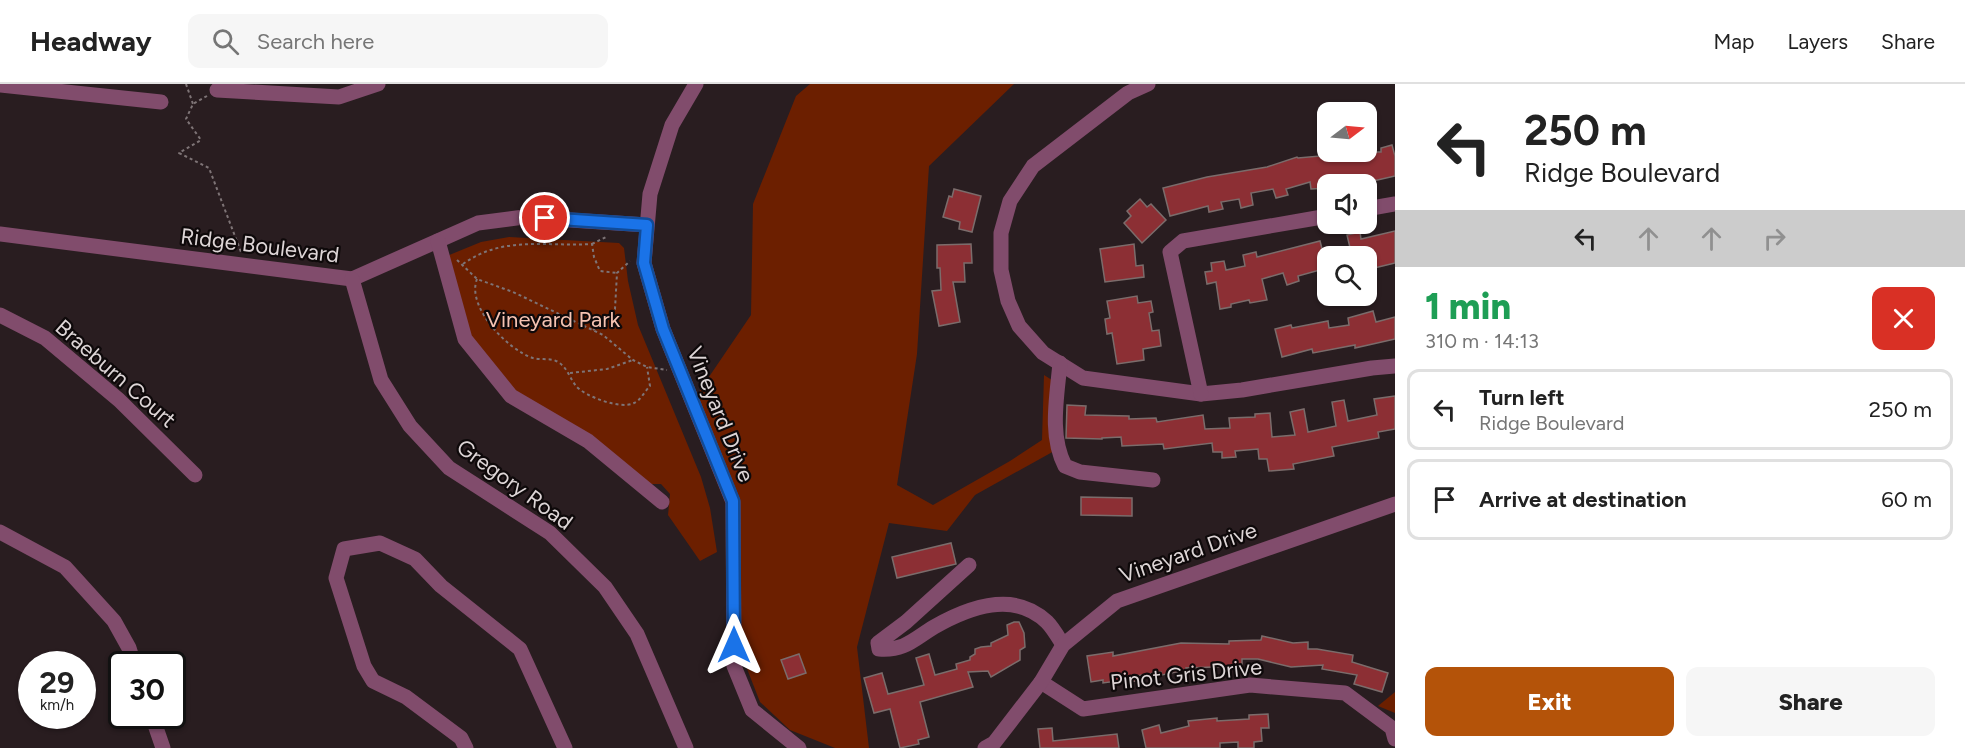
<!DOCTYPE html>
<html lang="en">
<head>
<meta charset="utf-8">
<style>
	body { margin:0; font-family:Figtree,sans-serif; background:#f6f6f6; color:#222; height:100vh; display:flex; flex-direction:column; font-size:22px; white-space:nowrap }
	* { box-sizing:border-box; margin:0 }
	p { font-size:20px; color:#767676 }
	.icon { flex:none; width:33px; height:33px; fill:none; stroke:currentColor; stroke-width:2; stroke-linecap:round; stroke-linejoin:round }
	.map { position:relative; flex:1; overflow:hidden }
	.panel { display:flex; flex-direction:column; background:#fff; width:570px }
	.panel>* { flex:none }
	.guide { background:#fff; color:#222; overflow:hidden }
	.needle { width:39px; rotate:74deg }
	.controls { position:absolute; left:1317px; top:18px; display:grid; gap:12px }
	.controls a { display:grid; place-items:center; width:60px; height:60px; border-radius:12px; background:#fff; box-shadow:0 2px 4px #0004; font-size:30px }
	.speed { position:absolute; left:18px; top:567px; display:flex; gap:12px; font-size:30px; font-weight:700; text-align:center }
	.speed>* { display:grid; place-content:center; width:78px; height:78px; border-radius:50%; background:#fff; box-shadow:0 2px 4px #0004; line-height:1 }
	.speed small { font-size:15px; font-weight:400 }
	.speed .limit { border:3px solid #111; border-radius:9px; background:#fff; color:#111 }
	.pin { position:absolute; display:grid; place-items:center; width:51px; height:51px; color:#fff; margin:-26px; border:3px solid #fff; border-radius:50%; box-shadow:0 2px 6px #0007 }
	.me { position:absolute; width:66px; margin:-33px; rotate:0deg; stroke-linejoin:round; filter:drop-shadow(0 0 4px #0008) }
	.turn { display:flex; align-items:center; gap:21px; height:126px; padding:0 30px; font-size:27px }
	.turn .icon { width:78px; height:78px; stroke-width:2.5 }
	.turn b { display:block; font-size:42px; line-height:51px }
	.lanes { display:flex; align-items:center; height:57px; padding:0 30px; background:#0003; justify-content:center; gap:30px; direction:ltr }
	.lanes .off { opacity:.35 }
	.round { display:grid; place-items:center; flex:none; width:63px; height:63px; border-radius:12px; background:#f6f6f6 }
	.headline { display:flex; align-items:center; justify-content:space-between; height:102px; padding:0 30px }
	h1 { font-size:36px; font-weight:800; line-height:45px; color:#1e9e55 }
	.button { display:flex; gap:12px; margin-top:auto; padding:12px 30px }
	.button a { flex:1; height:69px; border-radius:12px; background:#b45309; color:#fff; font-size:24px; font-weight:800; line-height:69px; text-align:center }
	.button a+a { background:#f6f6f6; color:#222 }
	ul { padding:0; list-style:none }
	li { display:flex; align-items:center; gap:18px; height:81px; margin:0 12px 9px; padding:0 18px; border:3px solid #e0e0e0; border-radius:12px }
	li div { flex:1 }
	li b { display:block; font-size:22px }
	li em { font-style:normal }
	header { display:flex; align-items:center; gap:36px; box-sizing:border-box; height:84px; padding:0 30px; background:#fff; border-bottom:2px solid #e0e0e0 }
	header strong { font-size:28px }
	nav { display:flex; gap:33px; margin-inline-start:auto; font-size:21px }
	.search { width:420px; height:54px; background:#f6f6f6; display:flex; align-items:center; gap:15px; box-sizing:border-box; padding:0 21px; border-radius:12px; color:#767676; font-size:22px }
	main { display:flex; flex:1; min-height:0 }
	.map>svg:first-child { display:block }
</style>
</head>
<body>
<header>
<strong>Headway</strong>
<div class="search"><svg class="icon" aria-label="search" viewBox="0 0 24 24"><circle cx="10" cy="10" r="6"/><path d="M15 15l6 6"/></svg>Search here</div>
<nav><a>Map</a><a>Layers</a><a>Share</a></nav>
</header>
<main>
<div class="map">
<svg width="1395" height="664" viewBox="0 0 1395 664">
	<rect width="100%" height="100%" fill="#291d20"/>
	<g fill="#6c1f00">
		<polygon points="810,0 1014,0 929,82 917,270 897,401 933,421 1010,377 1042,356 1044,291 1055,298 1056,366 975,411 947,447 889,439 857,563 869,664 835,664 790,646 760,618 742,572 733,403 696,312 751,231 753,120 796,12"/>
		<polygon points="509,153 619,159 624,164 628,197 638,241 701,393 710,424 717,468 700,477 668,431 670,410 661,400 640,400 523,315 475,264 442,174 481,158"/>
		<polygon points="1395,608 1395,629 1378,622"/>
	</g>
	<g fill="#8c2f34" stroke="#7b6c6b" stroke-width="1.5">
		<polygon points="1392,61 1395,72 1395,92 1360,100 1328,100 1328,104 1311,105 1310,98 1286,105 1288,111 1276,114 1273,105 1251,109 1253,121 1241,124 1239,115 1221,118 1223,125 1209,128 1208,122 1170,132 1163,104 1207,93 1267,83 1297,73 1298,74 1331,71 1331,75 1356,68 1381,68 1381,64"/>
		<polygon points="954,105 981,112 972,148 959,145 960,138 943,133 949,112 952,113"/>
		<polygon points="1140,115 1147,123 1151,120 1166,136 1142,159 1124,139 1131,132 1127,127"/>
		<polygon points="1395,147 1395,179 1366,186 1366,172 1352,172 1347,151 1360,148 1361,155"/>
		<polygon points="1320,157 1327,184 1298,192 1299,197 1287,201 1283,189 1262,195 1267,216 1250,219 1249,216 1231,220 1231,223 1220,225 1216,198 1207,200 1205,188 1212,187 1211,179 1224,177 1226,186 1245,182 1243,171 1256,168 1257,173"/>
		<polygon points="971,160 972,179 964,179 965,198 953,198 960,238 939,242 932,207 941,206 940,184 937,184 937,161"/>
		<polygon points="1134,160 1136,182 1143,181 1144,193 1105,198 1100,165"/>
		<polygon points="1137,212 1138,219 1151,217 1153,228 1149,229 1152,247 1159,246 1161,262 1143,265 1144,276 1117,280 1112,249 1107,250 1105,235 1110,234 1107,217"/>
		<polygon points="1373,227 1376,238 1395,233 1395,255 1355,264 1355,261 1313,269 1312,265 1282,273 1275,245 1291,241 1292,244 1328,237 1329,244 1349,241 1348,234"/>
		<polygon points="1395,312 1395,345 1378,348 1379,354 1332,363 1334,372 1293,380 1294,385 1269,387 1267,375 1259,375 1258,365 1235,367 1236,373 1222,374 1222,368 1213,368 1212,359 1164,365 1163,360 1122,362 1121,353 1102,354 1102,355 1066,354 1067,321 1086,322 1085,331 1129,332 1129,335 1156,334 1157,338 1203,331 1205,345 1230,344 1229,334 1255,333 1255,330 1270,329 1272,353 1295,351 1290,328 1304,325 1308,348 1336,342 1332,318 1344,316 1348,337 1377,331 1374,315"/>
		<polygon points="1081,413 1132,414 1132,432 1081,431"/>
		<polygon points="951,459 956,480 897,494 892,473"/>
		<polygon points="1014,538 1019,538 1024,549 1025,563 1020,566 1020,576 991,593 988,587 968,588 973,603 920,618 929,653 918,656 919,660 900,664 890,625 874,629 864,594 882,589 888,610 924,601 916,574 929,570 935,591 957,585 956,580 970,576 970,573 975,570 975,565 981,563 991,562 991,559 1008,551 1007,541"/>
		<polygon points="1262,552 1293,559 1308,558 1308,565 1317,565 1353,571 1352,578 1388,589 1382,608 1354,600 1357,591 1322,585 1323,581 1291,583 1258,575 1242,575 1242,582 1186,584 1186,586 1162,591 1161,588 1135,592 1136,597 1125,598 1124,596 1103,599 1103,596 1091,598 1087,572 1113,568 1113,572 1181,559 1229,560 1229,557 1261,556"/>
		<polygon points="799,570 806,589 788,595 781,576"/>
		<polygon points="1268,630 1269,644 1261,644 1262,657 1254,658 1254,664 1238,664 1238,658 1220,659 1220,664 1146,664 1142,646 1159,641 1161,649 1189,642 1188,637 1217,634 1217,637 1249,635 1249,631"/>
		<polygon points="1052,644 1053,657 1117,650 1119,664 1040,664 1038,645"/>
	</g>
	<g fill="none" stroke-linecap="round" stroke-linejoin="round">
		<g stroke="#7e7476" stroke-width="2" stroke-dasharray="3 3" stroke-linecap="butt">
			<polyline points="186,0 193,20"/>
			<polyline points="207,12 193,20 186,35 201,56 179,69 209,84 241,168"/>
			<polyline points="592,160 608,152"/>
			<polyline points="457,176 477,195 513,208 603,251 633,276 647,283 667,286"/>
			<path d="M463,180C503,151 547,163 592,160L594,173L600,187L617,189"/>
			<path d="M477,195C466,223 508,266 533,274C540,276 550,274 556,277C567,282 569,293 576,302C584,312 621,326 634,319C640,317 645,307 650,302L647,283"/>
			<polyline points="593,246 615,225 617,189 630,177"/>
			<polyline points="570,289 607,285 633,276"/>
		</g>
		<g stroke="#814c6c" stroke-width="15">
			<polyline points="696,0 672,41 650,110 644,179 663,245 733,418 734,582 752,626 799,664"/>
			<polyline points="1148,0 1128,9 1033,82 1010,117 1001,149 1001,186 1008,217 1019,242 1043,269 1083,294 1201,310 1242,306 1372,284 1395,282"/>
			<polyline points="0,1 161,18"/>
			<polyline points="217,6 339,13 378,0"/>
			<polyline points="1366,125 1395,120"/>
			<polyline points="0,150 352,195 478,139 524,133 647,141"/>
			<polyline points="438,157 465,255 511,312 588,357 662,418"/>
			<polyline points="352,195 381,296 410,342 449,384 550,449 605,503 637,550 686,664"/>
			<polyline points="0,231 45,254 119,316 195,391"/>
			<path d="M1060,279C1057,313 1049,351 1065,382L1080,388L1153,396"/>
			<polyline points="1201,310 1170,168 1183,157 1328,132"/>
			<polyline points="0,448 65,483 114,537 129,564 134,580"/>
			<path d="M969,481L906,538L878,559L879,565C905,567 914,555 934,543C969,523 1014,506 1047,538C1053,544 1058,553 1063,561"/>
			<polyline points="1041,598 1083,625 1250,601 1345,609 1392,644 1395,655"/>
			<polyline points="152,632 163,664"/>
			<polyline points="466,664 461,654 406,613 373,597 364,582 336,494 344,465 380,459 415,475 441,502 520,565 565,664"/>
			<polyline points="985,664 994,659 1041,598 1063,561 1117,517 1395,420"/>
		</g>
	</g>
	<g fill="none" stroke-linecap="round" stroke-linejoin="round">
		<defs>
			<polyline id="route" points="545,134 647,141 644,179 663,245 733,417 734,561"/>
		</defs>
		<use href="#route" stroke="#114b97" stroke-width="15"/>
		<use href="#route" stroke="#1a73e8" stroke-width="10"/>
	</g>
	<g text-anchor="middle" stroke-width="4.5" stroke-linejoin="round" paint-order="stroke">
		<g font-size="22" fill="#ddd5d6" stroke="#0e090a">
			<text transform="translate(260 161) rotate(7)" y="8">Ridge Boulevard</text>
			<text transform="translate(116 289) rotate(41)" y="8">Braeburn Court</text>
			<text transform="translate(721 330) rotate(68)" y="8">Vineyard Drive</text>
			<text transform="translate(515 400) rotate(36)" y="8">Gregory Road</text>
			<text transform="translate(1188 468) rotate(-19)" y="8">Vineyard Drive</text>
			<text transform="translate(1186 590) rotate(-6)" y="8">Pinot Gris Drive</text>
		</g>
		<g font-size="22" fill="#f6c3b2" stroke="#0e090a">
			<text x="553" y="243">Vineyard Park</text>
		</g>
	</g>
</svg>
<div class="controls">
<a><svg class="needle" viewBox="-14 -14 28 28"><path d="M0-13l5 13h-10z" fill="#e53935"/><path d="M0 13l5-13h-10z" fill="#767676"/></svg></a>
<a><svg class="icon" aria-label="sound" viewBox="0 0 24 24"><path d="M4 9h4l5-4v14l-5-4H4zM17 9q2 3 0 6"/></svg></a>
<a><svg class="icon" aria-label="search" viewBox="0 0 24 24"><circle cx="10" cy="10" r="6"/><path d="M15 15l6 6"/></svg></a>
</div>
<div class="speed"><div>29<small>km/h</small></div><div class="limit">30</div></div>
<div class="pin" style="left:545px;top:134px;background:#d93025"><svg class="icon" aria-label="arrive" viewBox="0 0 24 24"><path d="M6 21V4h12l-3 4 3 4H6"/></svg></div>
<svg class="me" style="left:734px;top:561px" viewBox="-20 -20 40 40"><path d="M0-17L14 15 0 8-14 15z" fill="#1a73e8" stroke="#fff" stroke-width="4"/></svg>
</div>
<section class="panel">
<div class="guide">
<div class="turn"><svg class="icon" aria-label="left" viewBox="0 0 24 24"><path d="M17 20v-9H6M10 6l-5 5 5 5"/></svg><div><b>250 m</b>Ridge Boulevard</div></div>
<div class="lanes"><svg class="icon" aria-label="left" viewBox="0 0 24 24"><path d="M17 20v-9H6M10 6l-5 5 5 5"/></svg><svg class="icon off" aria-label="ahead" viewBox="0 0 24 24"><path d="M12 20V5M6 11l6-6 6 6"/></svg><svg class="icon off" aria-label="ahead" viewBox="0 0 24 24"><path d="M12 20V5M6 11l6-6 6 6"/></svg><svg class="icon off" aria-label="right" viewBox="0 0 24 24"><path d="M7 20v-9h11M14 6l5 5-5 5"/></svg></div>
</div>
<div class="headline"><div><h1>1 min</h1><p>310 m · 14:13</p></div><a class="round" style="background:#d93025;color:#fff"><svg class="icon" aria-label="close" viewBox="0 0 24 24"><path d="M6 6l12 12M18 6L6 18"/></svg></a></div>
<ul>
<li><svg class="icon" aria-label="left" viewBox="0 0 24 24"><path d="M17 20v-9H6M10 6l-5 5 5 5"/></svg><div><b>Turn left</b><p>Ridge Boulevard</p></div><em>250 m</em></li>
<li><svg class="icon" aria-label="arrive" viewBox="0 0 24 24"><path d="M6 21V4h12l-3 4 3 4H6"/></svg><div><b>Arrive at destination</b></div><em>60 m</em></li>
</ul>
<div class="button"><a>Exit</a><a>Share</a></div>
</section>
</main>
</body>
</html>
